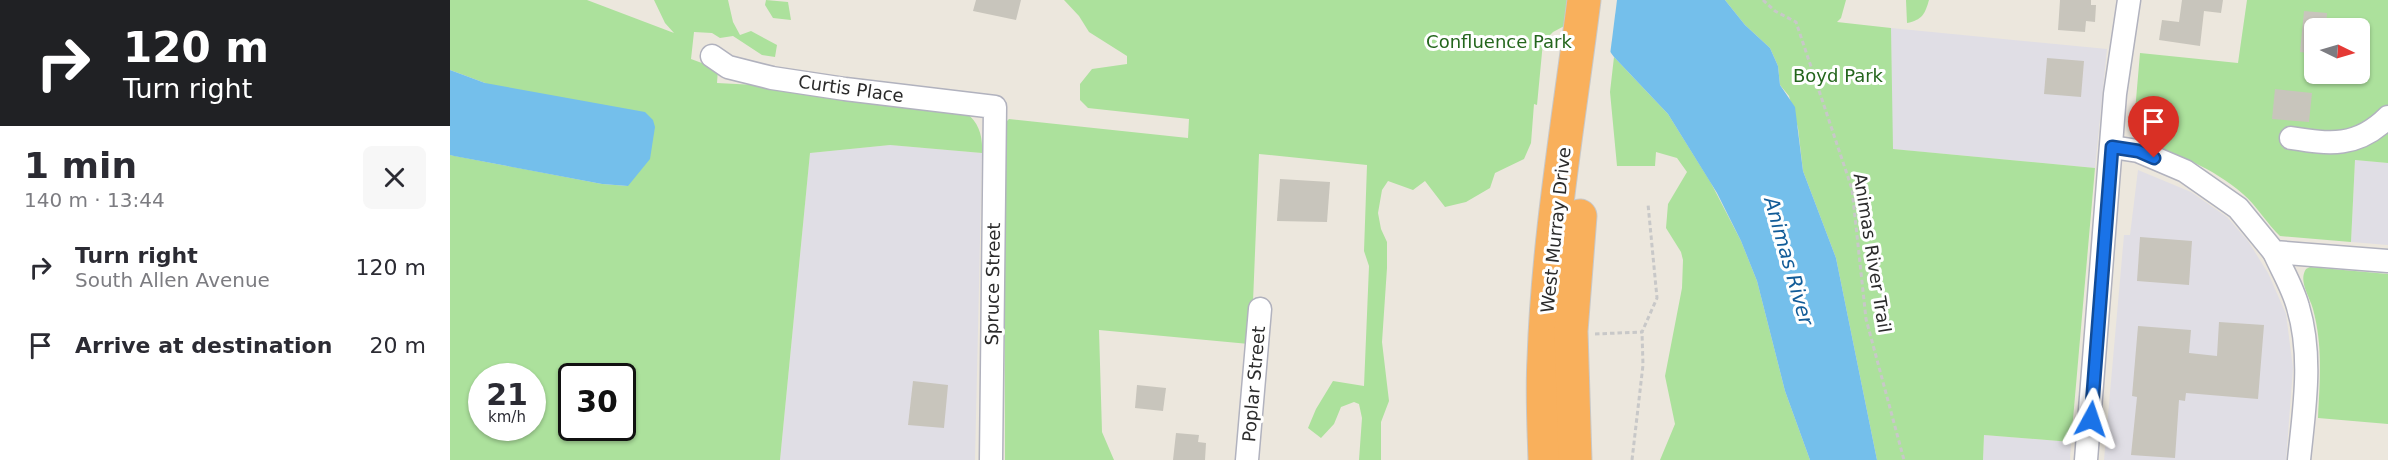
<!DOCTYPE html>
<html lang="en">
<head>
<meta charset="utf-8">
<style>
	body { margin:0; font-family:"DejaVu Sans",sans-serif; background:#f7f7f7; color:#2b2b33; height:100vh; display:flex; flex-direction:column; font-size:22px; white-space:nowrap }
	* { box-sizing:border-box; margin:0 }
	p { font-size:20px; color:#7c7c81 }
	.icon { flex:none; width:33px; height:33px; fill:none; stroke:currentColor; stroke-width:2; stroke-linecap:round; stroke-linejoin:round }
	.map { position:relative; flex:1; overflow:hidden }
	.details { display:flex; flex-direction:column; background:#fff; width:450px }
	.details>* { flex:none }
	.guide { background:#202124; color:#fff; overflow:hidden }
	.needle { width:39px; rotate:95deg }
	.buttons { position:absolute; left:1854px; top:18px; display:grid; gap:12px }
	.buttons a { display:grid; place-items:center; width:66px; height:66px; border-radius:9px; background:#fff; box-shadow:0 2px 4px #0004; font-size:30px }
	.speed { position:absolute; left:18px; top:363px; display:flex; gap:12px; font-size:30px; font-weight:700; text-align:center }
	.speed>* { display:grid; place-content:center; width:78px; height:78px; border-radius:50%; background:#fff; box-shadow:0 2px 4px #0004; line-height:1 }
	.speed small { font-size:15px; font-weight:400 }
	.speed .limit { border:3px solid #111; border-radius:9px; background:#fff; color:#111 }
	.pin { position:absolute; display:grid; place-items:center; width:51px; height:51px; color:#fff; margin:-62px -26px; border-radius:50% 50% 50% 0; rotate:-45deg; box-shadow:0 0 6px #0007 }
	.pin .icon { rotate:45deg }
	.me { position:absolute; width:66px; margin:-33px; rotate:5deg; stroke-linejoin:round; filter:drop-shadow(0 0 4px #0008) }
	.turn { display:flex; align-items:center; gap:21px; height:126px; padding:0 24px; font-size:27px }
	.turn .icon { width:78px; height:78px; stroke-width:2.5 }
	.turn b { display:block; font-size:42px; line-height:51px }
	.round { display:grid; place-items:center; flex:none; width:63px; height:63px; border-radius:9px; background:#f7f7f7 }
	.head { display:flex; align-items:center; justify-content:space-between; height:102px; padding:0 24px }
	h1 { font-size:36px; font-weight:700; line-height:45px }
	ul { padding:0; list-style:none }
	li { display:flex; align-items:center; gap:18px; height:78px; padding:0 24px }
	li div { flex:1 }
	li b { display:block; font-size:22px }
	li em { font-style:normal }
	main { display:flex; flex:1; min-height:0 }
	.map>svg:first-child { display:block }
</style>
</head>
<body>
<main>
<section class="details">
<div class="guide">
<div class="turn"><svg class="icon" aria-label="right" viewBox="0 0 24 24"><path d="M7 20v-9h11M14 6l5 5-5 5"/></svg><div><b>120 m</b>Turn right</div></div>
</div>
<div class="head"><div><h1>1 min</h1><p>140 m · 13:44</p></div><a class="round"><svg class="icon" aria-label="close" viewBox="0 0 24 24"><path d="M6 6l12 12M18 6L6 18"/></svg></a></div>
<ul>
<li><svg class="icon" aria-label="right" viewBox="0 0 24 24"><path d="M7 20v-9h11M14 6l5 5-5 5"/></svg><div><b>Turn right</b><p>South Allen Avenue</p></div><em>120 m</em></li>
<li><svg class="icon" aria-label="arrive" viewBox="0 0 24 24"><path d="M6 21V4h12l-3 4 3 4H6"/></svg><div><b>Arrive at destination</b></div><em>20 m</em></li>
</ul>
</section>
<div class="map">
<svg width="1938" height="460" viewBox="0 0 1938 460">
	<rect width="100%" height="100%" fill="#ece7dd"/>
	<g fill="#e0dee5">
		<polygon points="1441,28 1657,49 1645,168 1442,149"/>
		<polygon points="440,145 532,153 525,460 330,460 360,153"/>
		<polygon points="1905,160 1938,163 1938,245 1901,242"/>
		<polygon points="1688,170 1741,192 1777,217 1798,241 1818,273 1836,314 1843,368 1836,460 1654,460 1674,235 1680,235"/>
		<polygon points="1534,435 1621,442 1620,460 1533,460"/>
	</g>
	<g fill="#ace19c" fill-rule="evenodd">
		<path d="M0,0H137L224,33L215,23L204,0H278L283,22L290,35L301,31L327,45L325,57L312,55L283,36L270,38L262,33L244,32L241,59L268,69L267,83L306,85L516,113C529,122 533,137 532,153L440,145L360,153L330,460H0V155L152,184L178,186L35,83L0,70ZM32,376H82V428H32ZM122,376H172V428H122Z"/>
		<polygon points="316,0 338,2 341,20 323,18 315,5"/>
		<polygon points="614,0 1121,0 1118,24 1103,32 1093,42 1087,105 1084,104 1081,143 1074,159 1045,173 1040,188 1016,202 995,207 975,181 963,190 938,181 932,190 928,213 931,229 937,242 937,268 932,342 939,401 931,422 931,460 909,460 912,418 909,404 904,402 891,407 884,424 871,438 858,428 866,409 883,381 914,386 919,266 914,251 917,165 809,154 803,302 799,344 649,330 652,432 664,460 555,460 554,124 559,119 738,138 739,119 638,108 630,100 630,84 642,69 677,64 677,56 639,32 629,16"/>
		<polygon points="1275,0 1396,0 1391,18 1387,22 1441,28 1443,149 1645,168 1621,442 1534,435 1533,460 1427,460 1386,258 1353,171 1348,128 1339,96 1330,85 1328,66 1320,48 1295,25"/>
		<path d="M1456,0H1479C1475,14 1472,20 1457,23Z"/>
		<path d="M1797,0H1938V163L1905,160L1901,242L1830,236C1818,225 1807,206 1793,194C1762,167 1726,154 1689,141L1683,135L1690,53L1788,63ZM1864,28H1910V74H1864Z"/>
		<polygon points="1164,57 1218,114 1261,183 1291,241 1307,281 1335,391 1360,460 1210,460 1225,424 1215,376 1232,288 1233,260 1231,252 1216,228 1218,204 1237,172 1227,158 1206,152 1205,166 1167,166 1160,92"/>
		<path d="M1860,267L1938,274V424L1868,418C1870,381 1873,346 1863,309C1860,297 1848,281 1856,269Z"/>
	</g>
	<g fill="#74bfeb">
		<polygon points="1122,0 1275,0 1295,25 1320,48 1328,66 1330,85 1345,107 1353,171 1386,258 1427,460 1360,460 1335,391 1307,281 1291,241 1267,193 1218,114 1164,57"/>
		<polygon points="0,70 35,83 195,112 203,120 205,127 200,159 178,186 152,184 4,156 0,155"/>
	</g>
	<polygon fill="#ece7dd" points="1121,0 1167,0 1160,55 1121,2"/>
	<g fill="#c8c5bc">
		<polygon points="526,0 571,0 566,20 523,11"/>
		<polygon points="1610,0 1641,0 1641,5 1646,5 1645,22 1636,21 1635,32 1608,30"/>
		<polygon points="1732,0 1773,0 1771,13 1754,11 1750,46 1709,40 1712,20 1729,22"/>
		<polygon points="1854,11 1877,13 1876,28 1864,28 1864,54 1850,52"/>
		<polygon points="1597,58 1634,61 1631,97 1594,94"/>
		<polygon points="1825,89 1862,93 1859,122 1822,119"/>
		<polygon points="830,179 880,182 877,222 827,221"/>
		<polygon points="1690,237 1742,241 1739,285 1687,281"/>
		<polygon points="1769,322 1814,325 1808,399 1736,393 1735,401 1729,400 1725,458 1681,455 1687,397 1682,396 1688,326 1741,330 1739,353 1767,356"/>
		<polygon points="463,381 498,385 494,428 458,425"/>
		<polygon points="687,385 716,388 713,411 685,408"/>
		<polygon points="726,433 749,435 748,442 756,443 755,460 723,460"/>
	</g>
	<g fill="none" stroke-linecap="round" stroke-linejoin="round">
		<defs>
			<g id="minor">
				<polyline points="262,56 278,67 322,78 395,89 545,107 541,460"/>
				<path d="M1841,138C1880,144 1907,148 1938,117"/>
				<polyline points="1662,147 1688,151 1735,171 1788,208 1824,252 1938,261"/>
				<path d="M1824,252C1832,270 1843,288 1848,307C1863,357 1854,410 1849,460"/>
				<polyline points="797,460 810,309"/>
				<polyline points="1636,460 1665,94 1679,0"/>
			</g>
			<g id="highway">
				<path d="M1095,460C1094,427 1092,393 1094,359C1098,239 1119,119 1134,0"/>
				<polyline points="1125,460 1121,331 1130,216"/>
			</g>
		</defs>
		<use href="#minor" stroke="#b1b2be" stroke-width="25"/>
		<use href="#highway" stroke="#c8c8c8" stroke-width="35"/>
		<g stroke="#c8c8c8" stroke-width="3" stroke-dasharray="4.5 3" stroke-linecap="butt">
			<polyline points="1313,0 1325,11 1346,22 1402,189 1416,319 1454,460"/>
			<polyline points="1145,334 1192,332 1207,298 1198,204"/>
			<polyline points="1182,460 1193,365 1192,332"/>
		</g>
		<use href="#minor" stroke="#fff" stroke-width="22"/>
		<use href="#highway" stroke="#f9b05c" stroke-width="33"/>
	</g>
	<g fill="none" stroke-linecap="round" stroke-linejoin="round">
		<defs>
			<polyline id="route" points="1641,419 1662,147 1688,151 1704,158"/>
		</defs>
		<use href="#route" stroke="#114b97" stroke-width="15"/>
		<use href="#route" stroke="#1a73e8" stroke-width="10"/>
	</g>
	<g text-anchor="middle" stroke-width="6" stroke-linejoin="round" paint-order="stroke">
		<g font-size="18" fill="#24661d" stroke="#fff">
			<text x="1049" y="48">Confluence Park</text>
			<text x="1388" y="82">Boyd Park</text>
		</g>
		<g font-size="18" fill="#2b2b2b" stroke="#fff">
			<text transform="translate(401 89) rotate(8)" y="6">Curtis Place</text>
			<text transform="translate(1106 230) rotate(-84)" y="6">West Murray Drive</text>
			<text transform="translate(1422 253) rotate(81)" y="6">Animas River Trail</text>
			<text transform="translate(543 284) rotate(-89)" y="6">Spruce Street</text>
			<text transform="translate(804 384) rotate(-85)" y="6">Poplar Street</text>
		</g>
		<g font-size="20" font-style="italic" fill="#125c98" stroke="#fff">
			<text transform="translate(1339 261) rotate(74)" y="7">Animas River</text>
		</g>
	</g>
</svg>
<div class="buttons">
<a><svg class="needle" viewBox="-14 -14 28 28"><path d="M0-13l5 13h-10z" fill="#e53935"/><path d="M0 13l5-13h-10z" fill="#7c7c81"/></svg></a>
</div>
<div class="speed"><div>21<small>km/h</small></div><div class="limit">30</div></div>
<div class="pin" style="left:1704px;top:158px;background:#d93025"><svg class="icon" aria-label="arrive" viewBox="0 0 24 24"><path d="M6 21V4h12l-3 4 3 4H6"/></svg></div>
<svg class="me" style="left:1641px;top:419px" viewBox="-20 -20 40 40"><path d="M0-17L14 15 0 8-14 15z" fill="#1a73e8" stroke="#fff" stroke-width="4"/></svg>
</div>
</main>
</body>
</html>
